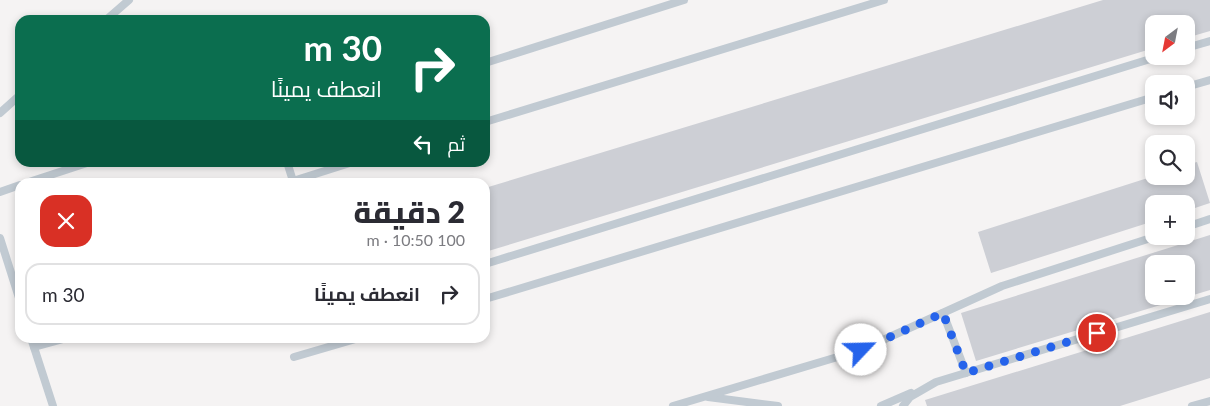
<!DOCTYPE html>
<html lang="ar">
<head>
<meta charset="utf-8">
<style>
	body { margin:0; font-family:Lato,Cairo,sans-serif; background:#f2f2f3; color:#2b2b33; direction:rtl; height:100vh; display:flex; flex-direction:column; font-size:19px; white-space:nowrap }
	* { box-sizing:border-box; margin:0 }
	p { font-size:16px; color:#7c7c81 }
	.icon { flex:none; width:28px; height:28px; fill:none; stroke:currentColor; stroke-width:2; stroke-linecap:round; stroke-linejoin:round }
	.map { position:relative; flex:1; overflow:hidden; direction:ltr }
	.side { position:absolute; left:15px; top:178px; width:475px; height:165px; display:flex; flex-direction:column; background:#fff; border-radius:15px; box-shadow:0 2px 8px #0003; direction:rtl }
	.side>* { flex:none }
	.hud { position:absolute; left:15px; top:15px; width:475px; height:152px; border-radius:15px; box-shadow:0 2px 8px #0003; direction:rtl; background:#0b6e4f; color:#fff; overflow:hidden }
	.needle { width:32px; rotate:212deg }
	.controls { position:absolute; left:1145px; top:15px; display:grid; gap:10px }
	.controls a { display:grid; place-items:center; width:50px; height:50px; border-radius:10px; background:#fff; box-shadow:0 2px 8px #0003; font-size:25px }
	.pin { position:absolute; display:grid; place-items:center; width:42px; height:42px; color:#fff; margin:-21px; border:2px solid #fff; border-radius:50%; box-shadow:0 1px 5px #0007 }
	.me { position:absolute; width:55px; margin:-28px; rotate:66deg; stroke-linejoin:round; filter:drop-shadow(0 0 4px #0008) }
	.turn { display:flex; align-items:center; gap:18px; height:105px; padding:0 25px; font-size:22px }
	.turn .icon { width:65px; height:65px; stroke-width:2.5 }
	.turn b { display:block; font-size:35px; line-height:42px }
	.then { display:flex; align-items:center; height:48px; padding:0 25px; background:#0003; gap:10px; font-size:19px }
	.round { display:grid; place-items:center; flex:none; width:52px; height:52px; border-radius:15px; background:#f2f2f3 }
	.head { display:flex; align-items:center; justify-content:space-between; height:85px; padding:0 25px }
	h1 { font-size:30px; font-weight:800; line-height:38px }
	ul { padding:0; list-style:none }
	li { display:flex; align-items:center; gap:15px; height:62px; margin:0 10px 8px; padding:0 15px; border:2px solid #e1e1e2; border-radius:15px }
	li div { flex:1 }
	li b { display:block; font-size:19px }
	li em { font-style:normal }
	.map>svg:first-child { display:block }
</style>
</head>
<body>
<div class="map">
<svg width="1210" height="406" viewBox="0 0 1210 406">
	<rect width="100%" height="100%" fill="#f5f3f3"/>
	<g fill="#cdcfd5" fill-rule="evenodd">
		<polygon points="1103,0 1210,0 1210,31 1186,38 1186,24 1154,24 1154,48 485,252 485,188"/>
		<polygon points="1197,162 1210,203 1186,211 1186,204 1154,204 1154,221 991,273 978,232 1154,176 1186,176 1186,165"/>
		<path d="M1210,235V290L976,361L961,313ZM1154,264H1186V296H1154Z"/>
		<polygon points="1210,312 1210,378 1120,406 927,406 925,400"/>
	</g>
	<g fill="none" stroke-linecap="round" stroke-linejoin="round">
		<g stroke="#c1cad2" stroke-width="8">
			<polyline points="106,20 129,0"/>
			<polyline points="1186,48 1210,41"/>
			<polyline points="485,63 684,0"/>
			<polyline points="1186,87 1210,80"/>
			<polyline points="0,113 20,95"/>
			<polyline points="485,122 884,0"/>
			<polyline points="287,162 293,181 353,162"/>
			<polyline points="29,182 90,162"/>
			<polyline points="0,192 20,185"/>
			<polyline points="1186,227 1210,219"/>
			<polyline points="0,238 20,301"/>
			<polyline points="485,264 1160,56"/>
			<polyline points="485,299 1154,97"/>
			<polyline points="943,313 966,373"/>
			<polyline points="31,338 53,406"/>
			<polyline points="34,347 67,338"/>
			<polyline points="294,357 359,338"/>
			<polyline points="708,397 778,406"/>
			<polyline points="673,406 861,350 1002,286 1157,236"/>
			<polyline points="881,406 911,393"/>
			<polyline points="903,406 910,397 936,382 1210,299"/>
			<polyline points="1192,406 1210,401"/>
		</g>
	</g>
	<g fill="none" stroke-linecap="round" stroke-linejoin="round">
		<polyline stroke="#2563eb" stroke-width="9" stroke-dasharray="0 16.2" points="861,350 943,313 966,373 1097,333"/>
	</g>
</svg>
<div class="controls">
<a><svg class="needle" viewBox="-14 -14 28 28"><path d="M0-13l5 13h-10z" fill="#e53935"/><path d="M0 13l5-13h-10z" fill="#7c7c81"/></svg></a>
<a><svg class="icon" aria-label="sound" viewBox="0 0 24 24"><path d="M4 9h4l5-4v14l-5-4H4zM17 9q2 3 0 6"/></svg></a>
<a><svg class="icon" aria-label="search" viewBox="0 0 24 24"><circle cx="10" cy="10" r="6"/><path d="M15 15l6 6"/></svg></a>
<a>+</a>
<a>−</a>
</div>
<div class="pin" style="left:1097px;top:333px;background:#d93025"><svg class="icon" aria-label="arrive" viewBox="0 0 24 24"><path d="M6 21V4h12l-3 4 3 4H6"/></svg></div>
<svg class="me" style="left:861px;top:350px" viewBox="-20 -20 40 40"><circle r="19" fill="#fff"/><path d="M0-13L10 11 0 6-10 11z" fill="#2563eb"/></svg>
<div class="hud">
<div class="turn"><svg class="icon" aria-label="right" viewBox="0 0 24 24"><path d="M7 20v-9h11M14 6l5 5-5 5"/></svg><div><b>30 m</b>انعطف يمينًا</div></div>
<div class="then">ثم<svg class="icon" aria-label="left" viewBox="0 0 24 24"><path d="M17 20v-9H6M10 6l-5 5 5 5"/></svg></div>
</div>
<section class="side">
<div class="head"><div><h1>2 دقيقة</h1><p>100 m · 10:50</p></div><a class="round" style="background:#d93025;color:#fff"><svg class="icon" aria-label="close" viewBox="0 0 24 24"><path d="M6 6l12 12M18 6L6 18"/></svg></a></div>
<ul>
<li><svg class="icon" aria-label="right" viewBox="0 0 24 24"><path d="M7 20v-9h11M14 6l5 5-5 5"/></svg><div><b>انعطف يمينًا</b></div><em>30 m</em></li>
</ul>
</section>
</div>
</body>
</html>
